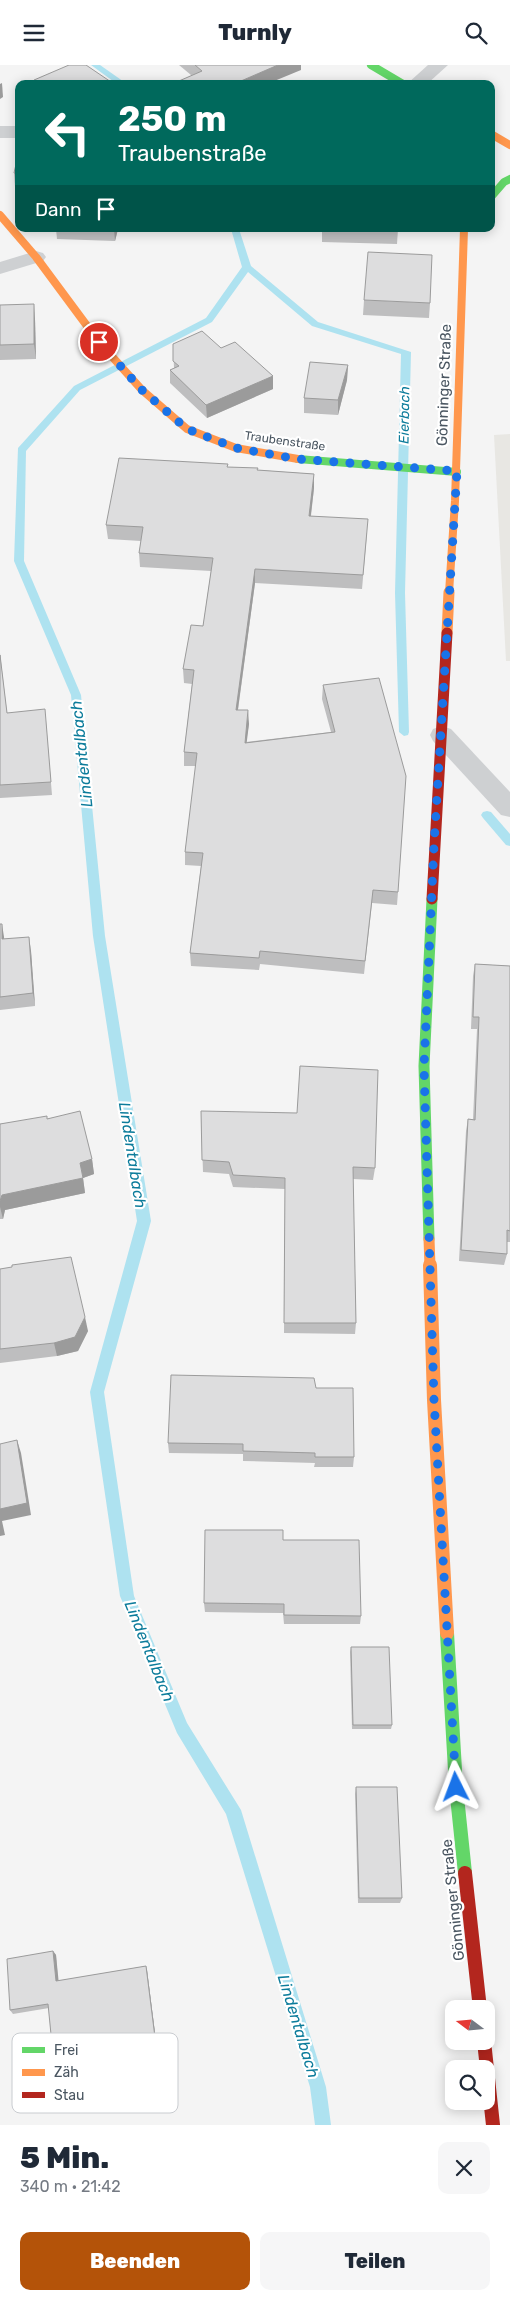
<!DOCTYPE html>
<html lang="de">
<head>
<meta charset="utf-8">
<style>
	body { margin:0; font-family:Rubik,sans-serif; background:#f6f6f7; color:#1f2937; height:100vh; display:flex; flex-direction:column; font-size:19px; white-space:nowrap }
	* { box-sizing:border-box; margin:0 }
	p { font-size:16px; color:#747a83 }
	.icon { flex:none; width:28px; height:28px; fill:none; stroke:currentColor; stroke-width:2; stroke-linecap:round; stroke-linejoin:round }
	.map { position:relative; height:2060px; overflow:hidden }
	.side { display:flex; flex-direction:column; background:#fff; flex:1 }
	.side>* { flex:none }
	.banner { position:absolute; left:15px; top:15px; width:480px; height:152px; border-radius:10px; box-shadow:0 2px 12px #0003; background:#00695c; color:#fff; overflow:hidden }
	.needle { width:32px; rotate:286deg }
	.controls { position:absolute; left:445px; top:1935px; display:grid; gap:10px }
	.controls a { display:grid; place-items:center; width:50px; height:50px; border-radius:10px; background:#fff; box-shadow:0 2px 12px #0003; font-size:25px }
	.pin { position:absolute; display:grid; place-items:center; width:42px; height:42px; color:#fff; margin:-21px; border:2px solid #fff; border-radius:50%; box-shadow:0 1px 5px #0007 }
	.me { position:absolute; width:55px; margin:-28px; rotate:357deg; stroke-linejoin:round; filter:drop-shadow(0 0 4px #0008) }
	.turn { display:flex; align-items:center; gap:18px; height:105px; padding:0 20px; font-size:22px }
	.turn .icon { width:65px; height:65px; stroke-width:2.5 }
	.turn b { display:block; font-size:35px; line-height:42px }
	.then { display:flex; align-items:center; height:48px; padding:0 20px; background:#0003; gap:10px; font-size:19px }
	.round { display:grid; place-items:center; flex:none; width:52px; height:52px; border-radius:10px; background:#f6f6f7 }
	.summary { display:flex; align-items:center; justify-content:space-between; height:85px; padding:0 20px }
	h1 { font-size:30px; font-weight:800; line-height:38px }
	.action { display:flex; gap:10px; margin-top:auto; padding:10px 20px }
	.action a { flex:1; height:58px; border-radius:10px; background:#b45309; color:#fff; font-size:20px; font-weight:800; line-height:58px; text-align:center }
	.action a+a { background:#f6f6f7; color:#1f2937 }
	header { display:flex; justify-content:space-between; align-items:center; height:65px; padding:0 20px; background:#fff; font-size:22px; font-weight:800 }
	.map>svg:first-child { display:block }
</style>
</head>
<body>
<header><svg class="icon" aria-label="menu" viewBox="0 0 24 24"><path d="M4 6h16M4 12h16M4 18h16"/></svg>Turnly<svg class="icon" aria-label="search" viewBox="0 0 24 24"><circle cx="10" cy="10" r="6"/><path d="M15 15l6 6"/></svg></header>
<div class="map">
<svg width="510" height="2060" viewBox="0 0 510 2060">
	<rect width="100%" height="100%" fill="#f4f4f4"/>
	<polygon fill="#e8e7e3" points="510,369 510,596 506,596 494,370"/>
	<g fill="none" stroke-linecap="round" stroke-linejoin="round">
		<g fill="#aee2f0" fill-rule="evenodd">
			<polygon points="91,0 100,0 127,19 117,19"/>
			<polygon points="231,164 239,164 251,201 318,257 411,287 405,528 409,667 408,670 404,671 399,667 395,528 401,289 312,261 248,207 212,257 80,325 26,386 24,496 81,630 105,871 151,1156 104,1327 134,1531 187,1658 241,1745 326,2022 331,2060 315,2060 310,2022 226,1749 177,1668 120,1531 90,1327 137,1156 93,871 71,630 14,496 18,383 74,321 206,253 242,202"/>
			<polygon points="487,746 491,747 510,769 510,781 506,780 483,753 481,750 483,747"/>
		</g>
		<g fill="#ced0d2" fill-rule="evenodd">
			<polygon points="428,0 448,0 427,19 407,19"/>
			<rect x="0" y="61" width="19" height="12"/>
			<polygon points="36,186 43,188 46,192 43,196 0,209 0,197"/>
			<polygon points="442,661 451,664 510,727 510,752 501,750 433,676 430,670 433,664"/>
		</g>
		<g stroke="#63d668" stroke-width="8">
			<polyline points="371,0 403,19"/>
			<polyline points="491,132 504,117 510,114"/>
			<polyline points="298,394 457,407"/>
		</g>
		<polyline stroke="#63d668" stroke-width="11" points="429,1174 424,1001 432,834"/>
		<polyline stroke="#63d668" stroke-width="14" points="447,1568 456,1722 465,1808"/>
		<g stroke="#ff974d" stroke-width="8">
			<polyline points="491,69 510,80"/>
			<polyline points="0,150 36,192 99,277 142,325 187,364 236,383 298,394"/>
			<polyline points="449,528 455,436 464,164"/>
		</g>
		<g stroke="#ff974d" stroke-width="11">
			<polyline points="447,568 449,527"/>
			<polyline points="429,1174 430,1201"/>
		</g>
		<polyline stroke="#ff974d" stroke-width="14" points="430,1200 434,1335 447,1568"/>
		<polyline stroke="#b3261e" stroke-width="11" points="432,834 447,568"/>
		<g stroke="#b3261e" stroke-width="14">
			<polyline points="465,1808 480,1944"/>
			<polyline points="484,1976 493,2060"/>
		</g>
	</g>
	<g fill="#bebebf">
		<polygon points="179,0 301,0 301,5 191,10"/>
		<polygon points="19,86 19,122 15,122 14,108"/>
		<polygon points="56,164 118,164 115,176 57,174"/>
		<polygon points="322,164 398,164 397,179 322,177"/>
		<polygon points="364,235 430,238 429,253 363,250"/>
		<polygon points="0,240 35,254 36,294 0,295"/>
		<polygon points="173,279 221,283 273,311 273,324 207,353 170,318 170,305 174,303"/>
		<polygon points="348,300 347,315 338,350 304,348 304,333"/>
		<polygon points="228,402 258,405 314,409 314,423 311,451 367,468 362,524 255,518 238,645 249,659 246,677 331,667 322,634 323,620 398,827 397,840 372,838 364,909 260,899 259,905 191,901 190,888 201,801 185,800 185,787 196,701 184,701 184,687 192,619 184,618 183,604 203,561 211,506 140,502 139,488 141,476 108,474 106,460"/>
		<polygon points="0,588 7,648 46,657 52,730 0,733"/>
		<polygon points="0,859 4,874 31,886 35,941 0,945"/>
		<polygon points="475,899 510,901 510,1177 507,1177 507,1189 504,1200 459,1196 466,1066 468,1054 473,1054 477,964 471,964 473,911"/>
		<polygon points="201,1046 375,1103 373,1115 353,1114 356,1258 355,1269 284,1268 285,1124 233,1122 229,1109 203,1107"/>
		<polygon points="47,1054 92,1094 94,1109 83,1113 85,1128 5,1145 3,1154 0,1154 0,1059"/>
		<polygon points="0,1204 88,1266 78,1286 57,1291 0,1298"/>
		<polygon points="316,1323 354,1392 353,1402 314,1402 315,1398 243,1396 243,1389 169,1388 168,1378"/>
		<polygon points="283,1475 361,1551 360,1559 284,1559 283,1548 205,1547 204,1538"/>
		<polygon points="351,1582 392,1660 391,1664 352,1664 350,1587"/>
		<polygon points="356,1722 402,1833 400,1838 358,1838 355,1729"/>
		<polygon points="53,1886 56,1890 58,1916 146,1901 147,1905 161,2015 59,2033 57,2030 49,1943 13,1949 10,1945"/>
	</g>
	<g fill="#9b9b9b">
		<polygon points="278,0 301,0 301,5 267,19 234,19"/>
		<polygon points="2,18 3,32 0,34 0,19"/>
		<polygon points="114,164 118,164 115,176"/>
		<polygon points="34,239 35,254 36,294 34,279"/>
		<polygon points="348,300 347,315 338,350 338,335"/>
		<polygon points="273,311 273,324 207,353 206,340"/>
		<polygon points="314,409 314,423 309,465 309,451"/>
		<polygon points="255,504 255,518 236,658 236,645"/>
		<polygon points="248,645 249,659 245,691 245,678"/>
		<polygon points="2,859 4,872 5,887 2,874"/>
		<polygon points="29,872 31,886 35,941 33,928"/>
		<polygon points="92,1094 94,1109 83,1113 80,1098"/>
		<polygon points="83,1113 85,1128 5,1145 3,1154 0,1142 0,1136 2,1130"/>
		<polygon points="85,1252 88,1266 78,1286 57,1291 54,1278"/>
		<polygon points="17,1375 21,1388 31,1450 2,1456 5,1470 0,1471 0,1444"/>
		<polygon points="53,1886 56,1890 59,1920 56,1916"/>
		<polygon points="146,1901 147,1905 161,2015 160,2012"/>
	</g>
	<g fill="#ddddde" stroke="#9b9b9b">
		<polygon points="69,0 86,0 114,19 34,19 34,15"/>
		<polygon points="195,0 278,0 234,19 172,19 202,6"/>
		<polygon points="19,86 19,108 14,108"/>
		<polygon points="368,187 432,190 430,238 364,235"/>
		<polygon points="34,239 34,279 0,280 0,240"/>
		<polygon points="202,266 221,283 235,277 273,311 206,340 170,305 179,301 173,296 173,279"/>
		<polygon points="310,297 348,300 338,335 304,333"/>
		<polygon points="119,393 228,399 227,402 258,403 257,405 314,409 309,451 368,454 363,510 255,504 236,645 248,645 245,678 335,667 323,620 379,613 406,711 398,827 373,825 365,896 260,886 259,893 190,888 203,788 185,787 197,688 184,687 194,605 183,604 191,560 203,561 213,493 139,488 143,462 106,460"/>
		<polygon points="0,590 7,648 45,644 51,717 0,720"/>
		<polygon points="0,859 2,859 2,874 29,872 33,928 0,932"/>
		<polygon points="475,899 510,901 510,1166 507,1165 507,1189 461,1185 468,1054 475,1055 479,952 473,952"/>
		<polygon points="300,1001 378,1005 375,1103 353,1102 356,1258 284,1258 285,1113 233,1110 229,1097 202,1095 201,1046 297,1048"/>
		<polygon points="80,1046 92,1094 80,1098 83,1113 2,1130 0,1136 0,1059 47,1051 47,1054"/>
		<polygon points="71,1192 85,1252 75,1272 54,1278 0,1284 0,1204 12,1202 12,1200"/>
		<polygon points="171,1310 314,1313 316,1323 353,1323 354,1392 315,1392 315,1388 243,1386 243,1379 168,1378"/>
		<polygon points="17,1375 27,1438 0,1444 0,1379"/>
		<polygon points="205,1465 283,1465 283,1475 359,1475 361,1551 284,1550 284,1539 204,1538"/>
		<polygon points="351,1582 389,1582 392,1660 353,1660"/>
		<polygon points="356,1722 397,1722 402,1833 359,1833"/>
		<polygon points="53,1886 56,1916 146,1901 160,2012 57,2030 48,1939 10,1945 7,1894"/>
	</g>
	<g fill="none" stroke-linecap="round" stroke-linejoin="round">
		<polyline stroke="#1a73e8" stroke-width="9" stroke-dasharray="0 16.2" points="99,277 142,325 187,364 236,383 297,394 457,406 434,780 424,1002 434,1335 456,1722"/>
	</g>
	<g text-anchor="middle" stroke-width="4.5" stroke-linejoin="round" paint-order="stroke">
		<g font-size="12" fill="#4a5661" stroke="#fff">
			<text transform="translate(285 376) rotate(8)" y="4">Traubenstraße</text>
		</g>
		<g font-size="14" font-style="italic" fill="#0c7c9b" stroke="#fff">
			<text transform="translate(404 350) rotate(-89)" y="5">Eierbach</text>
		</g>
		<g font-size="15" fill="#4a5661" stroke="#fff">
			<text transform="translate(444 320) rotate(-88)" y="5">Gönninger Straße</text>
			<text transform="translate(453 1835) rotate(-96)" y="5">Gönninger Straße</text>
		</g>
		<g font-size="16" font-style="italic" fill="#0c7c9b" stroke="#fff">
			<text transform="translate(81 689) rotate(-96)" y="6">Lindentalbach</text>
			<text transform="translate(133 1090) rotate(81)" y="6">Lindentalbach</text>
			<text transform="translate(150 1586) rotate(68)" y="6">Lindentalbach</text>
			<text transform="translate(299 1961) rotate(73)" y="6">Lindentalbach</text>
		</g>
	</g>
	<rect x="12" y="1968" width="166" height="80" rx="8" fill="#fff" stroke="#c9ccd0" stroke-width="1"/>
	<rect x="22" y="1982" width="23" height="6" fill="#63d668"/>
	<rect x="22" y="2004" width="23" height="7" fill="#ff974d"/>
	<rect x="22" y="2027" width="23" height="6" fill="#b3261e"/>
	<g font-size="14" fill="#4a5661">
		<text x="54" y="1990">Frei</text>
		<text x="54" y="2012">Zäh</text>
		<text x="54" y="2035">Stau</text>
	</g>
</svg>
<div class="controls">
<a><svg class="needle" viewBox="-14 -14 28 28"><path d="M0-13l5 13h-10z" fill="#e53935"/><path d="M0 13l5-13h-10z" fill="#747a83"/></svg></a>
<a><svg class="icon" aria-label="search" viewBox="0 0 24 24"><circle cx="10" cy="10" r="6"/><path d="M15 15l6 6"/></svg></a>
</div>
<div class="pin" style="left:99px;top:277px;background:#d93025"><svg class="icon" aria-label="arrive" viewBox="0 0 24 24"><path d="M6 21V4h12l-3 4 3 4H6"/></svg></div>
<svg class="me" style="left:456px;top:1722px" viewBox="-20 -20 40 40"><path d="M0-17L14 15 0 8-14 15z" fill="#1a73e8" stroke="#fff" stroke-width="4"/></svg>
<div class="banner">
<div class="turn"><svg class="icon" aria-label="left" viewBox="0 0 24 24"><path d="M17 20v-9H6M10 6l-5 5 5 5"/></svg><div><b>250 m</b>Traubenstraße</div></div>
<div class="then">Dann<svg class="icon" aria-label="arrive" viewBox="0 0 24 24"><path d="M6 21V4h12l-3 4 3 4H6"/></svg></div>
</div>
</div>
<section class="side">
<div class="summary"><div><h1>5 Min.</h1><p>340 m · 21:42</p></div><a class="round"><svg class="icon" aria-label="close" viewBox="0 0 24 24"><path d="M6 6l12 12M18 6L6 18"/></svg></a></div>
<div class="action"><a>Beenden</a><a>Teilen</a></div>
</section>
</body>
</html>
